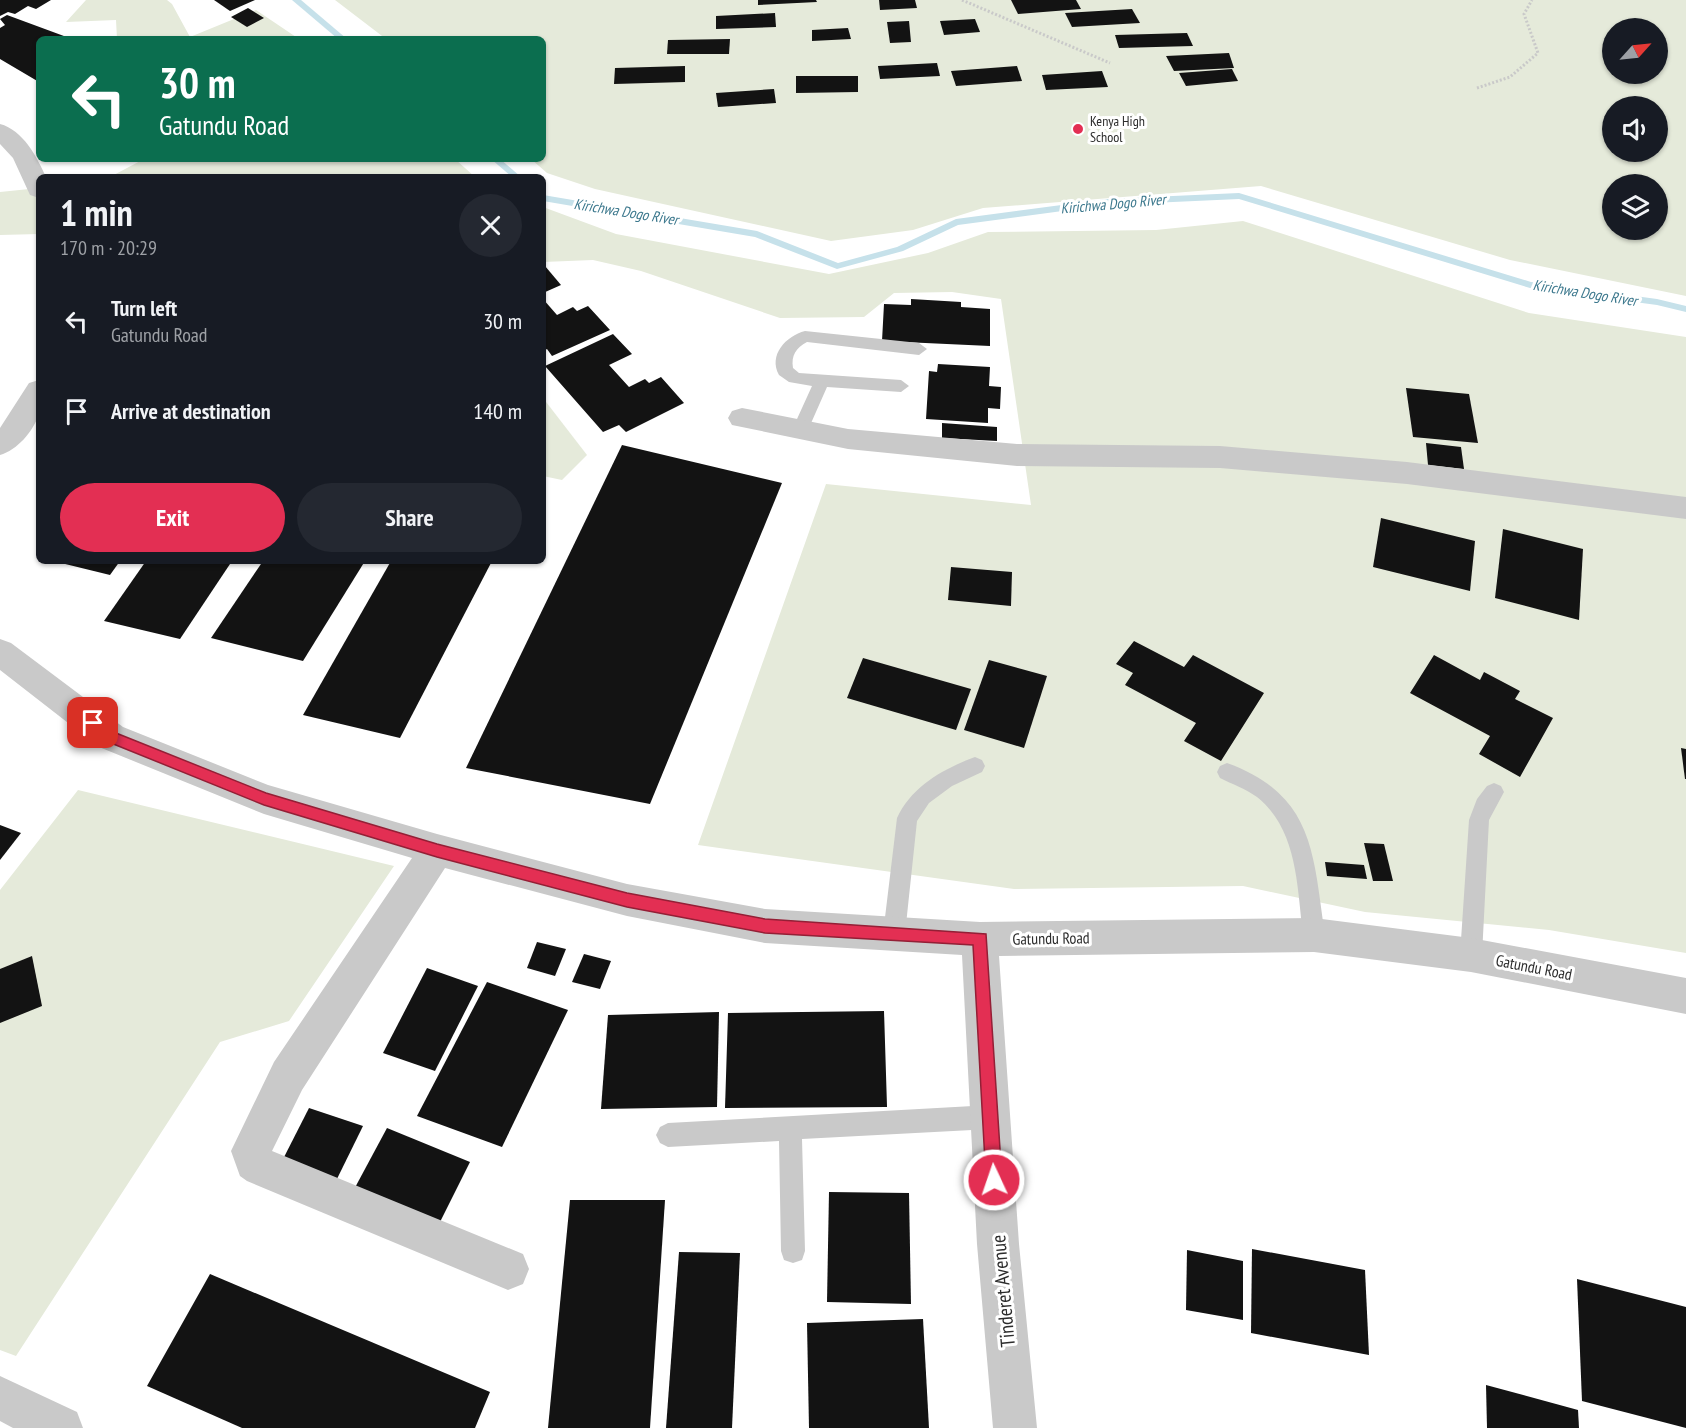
<!DOCTYPE html>
<html lang="en">
<head>
<meta charset="utf-8">
<style>
	body { margin:0; font-family:"PT Sans Narrow",sans-serif; background:#242831; color:#f1f3f6; height:100vh; display:flex; flex-direction:column; font-size:22px; white-space:nowrap }
	* { box-sizing:border-box; margin:0 }
	p { font-size:20px; color:#9ea1a6 }
	.icon { flex:none; width:33px; height:33px; fill:none; stroke:currentColor; stroke-width:2; stroke-linecap:round; stroke-linejoin:round }
	.map { position:relative; flex:1; overflow:hidden }
	.drawer { position:absolute; left:36px; top:174px; width:510px; height:390px; display:flex; flex-direction:column; background:#171b24; border-radius:9px; box-shadow:0 2px 4px #0004 }
	.drawer>* { flex:none }
	.top-card { position:absolute; left:36px; top:36px; width:510px; height:126px; border-radius:9px; box-shadow:0 2px 4px #0004; background:#0b6e4f; color:#fff; overflow:hidden }
	.needle { width:39px; rotate:63deg }
	.controls { position:absolute; left:1602px; top:18px; display:grid; gap:12px }
	.controls a { display:grid; place-items:center; width:66px; height:66px; border-radius:50%; background:#171b24; box-shadow:0 2px 4px #0004; font-size:30px }
	.pin { position:absolute; display:grid; place-items:center; width:51px; height:51px; color:#fff; margin:-26px; border-radius:12px; box-shadow:0 3px 9px #0006 }
	.me { position:absolute; width:66px; margin:-33px; rotate:357deg; stroke-linejoin:round; filter:drop-shadow(0 0 4px #0008) }
	.turn { display:flex; align-items:center; gap:21px; height:126px; padding:0 24px; font-size:27px }
	.turn .icon { width:78px; height:78px; stroke-width:2.5 }
	.turn b { display:block; font-size:42px; line-height:51px }
	.round { display:grid; place-items:center; flex:none; width:63px; height:63px; border-radius:32px; background:#242831 }
	.summary { display:flex; align-items:center; justify-content:space-between; height:102px; padding:0 24px }
	h1 { font-size:36px; font-weight:600; line-height:45px }
	.cta { display:flex; gap:12px; margin-top:auto; padding:12px 24px }
	.cta a { flex:1; height:69px; border-radius:36px; background:#e32f53; color:#fff; font-size:24px; font-weight:600; line-height:69px; text-align:center }
	.cta a+a { background:#242831; color:#f1f3f6 }
	ul { padding:0; list-style:none }
	li { display:flex; align-items:center; gap:18px; height:90px; padding:0 24px }
	li div { flex:1 }
	li b { display:block; font-size:22px }
	li em { font-style:normal }
	.map>svg:first-child { display:block }
</style>
</head>
<body>
<div class="map">
<svg width="1686" height="1428" viewBox="0 0 1686 1428">
	<rect width="100%" height="100%" fill="#fff"/>
	<g fill="#e5eada" fill-rule="evenodd">
		<polygon points="86,0 167,0 172,4 190,37 256,10 299,39 117,39 116,20 66,22"/>
		<path d="M335,0H1686V296L1510,260L1261,186L983,208L913,230L831,241L595,189L547,173L531,159H543V39H386ZM1612,28H1658V74H1612ZM1612,106H1658V152H1612ZM1612,184H1658V230H1612Z"/>
		<polygon points="144,159 455,159 475,177 110,177"/>
		<polygon points="39,188 39,234 0,235 0,192"/>
		<polygon points="543,207 616,234 829,274 928,253 988,232 1156,230 1243,221 1529,313 1686,337 1686,953 1549,930 1365,912 1243,886 1014,889 698,845 826,484 1031,505 1001,299 952,292 894,293 864,317 780,318 641,271 593,260 543,262"/>
		<polygon points="543,398 587,455 562,480 543,476"/>
		<polygon points="78,790 394,866 289,1021 220,1042 16,1356 0,1350 0,890"/>
	</g>
	<g fill="none" stroke-linecap="round" stroke-linejoin="round">
		<g fill="#c6e1ea" fill-rule="evenodd">
			<polygon points="292,0 301,0 347,39 338,39"/>
			<polygon points="491,159 500,159 521,177 512,177"/>
			<polygon points="1239,193 1531,282 1657,299 1686,306 1686,312 1657,305 1530,288 1239,199 1107,205 958,225 903,251 837,269 755,237 543,201 543,195 757,231 838,263 897,247 956,219 1107,199"/>
		</g>
	</g>
	<g fill="#131313">
		<polygon points="0,0 51,0 36,9 28,6 15,14 8,12 0,16"/>
		<polygon points="214,0 255,0 230,11"/>
		<polygon points="758,0 816,0 817,2 758,5"/>
		<polygon points="879,0 915,0 917,8 880,10"/>
		<polygon points="1011,0 1076,0 1081,9 1018,14"/>
		<polygon points="248,8 264,18 247,27 231,17"/>
		<polygon points="1132,9 1140,23 1072,27 1065,13"/>
		<polygon points="775,13 776,27 716,29 716,16"/>
		<polygon points="7,15 72,39 39,39 39,82 0,59 0,28 5,25 0,19"/>
		<polygon points="975,19 980,32 944,35 940,21"/>
		<polygon points="909,21 911,42 890,43 887,22"/>
		<polygon points="848,28 851,39 812,41 812,30"/>
		<polygon points="1187,33 1193,46 1119,48 1115,35"/>
		<polygon points="730,39 729,54 667,54 668,40"/>
		<polygon points="1229,53 1234,68 1174,71 1166,56"/>
		<polygon points="937,63 940,76 880,79 878,66"/>
		<polygon points="685,66 685,82 614,84 615,68"/>
		<polygon points="1017,66 1022,81 956,86 951,71"/>
		<polygon points="1232,69 1238,81 1186,86 1179,73"/>
		<polygon points="1102,71 1108,87 1046,90 1042,75"/>
		<polygon points="796,76 858,76 858,92 796,93"/>
		<polygon points="774,89 776,103 718,107 716,93"/>
		<polygon points="545,266 561,285 543,293 543,267"/>
		<polygon points="543,299 557,315 573,307 577,311 588,306 610,330 552,356 547,349 543,351"/>
		<polygon points="911,299 961,302 961,307 990,309 990,346 882,341 884,304 911,305"/>
		<polygon points="613,334 632,354 609,365 629,387 645,379 649,383 661,377 684,403 626,432 619,425 603,432 545,366"/>
		<polygon points="938,364 990,367 989,386 1001,387 1000,409 988,408 988,423 926,419 929,371 937,372"/>
		<polygon points="1406,388 1469,394 1478,443 1413,437"/>
		<polygon points="942,423 997,427 997,441 942,438"/>
		<polygon points="1426,443 1461,447 1464,469 1428,465"/>
		<polygon points="622,445 782,483 650,804 466,768"/>
		<polygon points="1381,518 1475,541 1470,591 1373,567"/>
		<polygon points="1503,529 1583,549 1579,620 1495,598"/>
		<polygon points="53,561 120,561 110,575"/>
		<polygon points="146,561 232,561 180,639 104,621"/>
		<polygon points="263,561 365,561 303,661 211,638"/>
		<polygon points="391,561 492,561 400,738 303,715"/>
		<polygon points="951,567 1012,572 1011,606 948,600"/>
		<polygon points="1134,641 1184,667 1193,655 1264,693 1221,761 1184,741 1196,723 1125,685 1133,673 1116,664"/>
		<polygon points="1434,655 1480,680 1484,672 1520,691 1515,699 1553,718 1520,777 1479,754 1490,736 1410,693"/>
		<polygon points="863,658 971,689 956,730 847,698"/>
		<polygon points="989,660 1047,676 1024,748 964,730"/>
		<polygon points="1681,748 1686,749 1686,779 1685,779"/>
		<polygon points="0,825 21,833 0,860"/>
		<polygon points="1364,843 1384,844 1393,881 1373,881"/>
		<polygon points="1325,862 1364,865 1367,879 1327,876"/>
		<polygon points="537,942 566,949 555,976 527,968"/>
		<polygon points="584,954 611,961 600,989 572,982"/>
		<polygon points="32,956 42,1006 0,1023 0,969"/>
		<polygon points="427,968 478,986 435,1071 383,1053"/>
		<polygon points="487,982 568,1010 502,1147 417,1116"/>
		<polygon points="884,1011 887,1107 725,1108 728,1013"/>
		<polygon points="719,1012 717,1107 601,1109 608,1015"/>
		<polygon points="309,1108 363,1126 333,1187 279,1167"/>
		<polygon points="387,1128 470,1162 436,1230 351,1195"/>
		<polygon points="829,1192 909,1193 911,1304 827,1302"/>
		<polygon points="570,1200 665,1200 650,1428 548,1428"/>
		<polygon points="1252,1249 1365,1270 1369,1355 1251,1333"/>
		<polygon points="1187,1250 1243,1261 1243,1320 1186,1310"/>
		<polygon points="679,1252 740,1253 732,1428 666,1428"/>
		<polygon points="210,1274 490,1392 475,1428 242,1428 147,1386"/>
		<polygon points="1577,1279 1686,1307 1686,1428 1582,1401"/>
		<polygon points="923,1319 929,1428 809,1428 807,1323"/>
		<polygon points="1486,1385 1578,1410 1579,1428 1487,1428"/>
	</g>
	<g fill="none" stroke-linecap="round" stroke-linejoin="round">
		<g stroke="#c9c9c9" stroke-width="3" stroke-dasharray="2 2" stroke-linecap="butt">
			<polyline points="962,0 1110,63"/>
			<polyline points="1477,88 1510,77 1538,53 1524,14 1532,0"/>
		</g>
		<g fill="#c9c9c9" fill-rule="evenodd">
			<path d="M805,331L919,343L927,349L919,355L807,342C796,348 791,355 793,368L799,373L901,380L909,386L901,392L827,387L808,430L800,436L792,430L812,386L789,382L779,375C768,355 786,336 805,331Z"/>
			<path d="M975,757L982,760L985,766L982,772L952,786L929,803L917,821L905,934L902,941L894,944L886,941L883,934L897,818C912,786 943,769 975,757Z"/>
			<path d="M1227,763C1315,795 1313,855 1325,935L1322,942L1314,945L1306,942L1303,935C1297,887 1298,830 1257,797C1246,789 1232,784 1220,778L1217,772L1220,766Z"/>
			<polygon points="1494,783 1501,786 1504,792 1489,820 1482,955 1479,962 1471,965 1463,962 1460,955 1469,820 1477,799 1487,786"/>
			<polygon points="991,1105 999,1109 1003,1117 999,1125 991,1129 802,1139 805,1251 802,1260 793,1263 784,1260 781,1251 779,1141 668,1147 660,1143 656,1135 660,1127 668,1123"/>
		</g>
		<g fill="#c9c9c9" fill-rule="evenodd">
			<path d="M0,124C23,130 37,157 46,177H39V198L30,195L13,158L0,144Z"/>
			<path d="M39,380C39,390 42,405 39,414C33,432 17,450 0,455V428L29,383Z"/>
			<polygon points="742,408 848,429 1017,444 1220,446 1407,462 1686,497 1686,519 1407,484 1220,468 1017,466 848,449 732,425 728,418 732,411"/>
			<polygon points="0,639 11,643 123,727 268,785 437,834 627,884 765,909 980,922 1314,918 1471,938 1686,978 1686,1014 1471,972 1314,952 999,956 1019,1244 1037,1428 993,1428 977,1244 962,955 765,943 627,916 445,868 302,1090 272,1151 523,1254 529,1269 523,1284 508,1290 247,1181 240,1176 231,1151 274,1062 412,858 264,814 99,747 0,670"/>
			<polygon points="0,1376 77,1412 83,1428 13,1428 0,1421"/>
		</g>
	</g>
	<polygon fill="#e32f53" stroke="#941f36" stroke-width="1.5" points="93,718 116,733 266,793 437,844 627,893 765,919 986,934 1002,1180 1000,1186 994,1189 988,1186 986,1180 973,945 765,933 627,907 437,857 264,805 106,741 88,727 88,719"/>
	<circle fill="#e32f53" stroke="#fff" stroke-width="2" cx="1078" cy="129" r="6"/>
	<g text-anchor="middle" stroke-width="6" stroke-linejoin="round" paint-order="stroke">
		<g font-size="14" fill="#2c2c2c" stroke="#fff" text-anchor="start">
			<text x="1090" y="126">Kenya High<tspan x="1090" dy="16">School</tspan></text>
		</g>
		<g font-size="15" font-style="italic" fill="#3c788d" stroke="#fff">
			<text transform="translate(1113 204) rotate(-5)" y="5">Kirichwa Dogo River</text>
			<text transform="translate(626 212) rotate(9)" y="5">Kirichwa Dogo River</text>
			<text transform="translate(1585 293) rotate(9)" y="5">Kirichwa Dogo River</text>
		</g>
		<g font-size="16" fill="#2c2c2c" stroke="#fff">
			<text transform="translate(1051 938) rotate(-1)" y="6">Gatundu Road</text>
			<text transform="translate(1534 967) rotate(11)" y="6">Gatundu Road</text>
		</g>
		<g font-size="20" fill="#2c2c2c" stroke="#fff">
			<text transform="translate(1003 1291) rotate(-95)" y="7">Tinderet Avenue</text>
		</g>
	</g>
</svg>
<div class="controls">
<a><svg class="needle" viewBox="-14 -14 28 28"><path d="M0-13l5 13h-10z" fill="#e53935"/><path d="M0 13l5-13h-10z" fill="#9ea1a6"/></svg></a>
<a><svg class="icon" aria-label="sound" viewBox="0 0 24 24"><path d="M4 9h4l5-4v14l-5-4H4zM17 9q2 3 0 6"/></svg></a>
<a><svg class="icon" aria-label="layers" viewBox="0 0 24 24"><path d="M12 4l9 5-9 5-9-5zM3 14l9 5 9-5"/></svg></a>
</div>
<div class="pin" style="left:93px;top:723px;background:#d93025"><svg class="icon" aria-label="arrive" viewBox="0 0 24 24"><path d="M6 21V4h12l-3 4 3 4H6"/></svg></div>
<svg class="me" style="left:994px;top:1180px" viewBox="-20 -20 40 40"><circle r="17" fill="#e32f53" stroke="#fff" stroke-width="3"/><path d="M0-11L8 9 0 5-8 9z" fill="#fff"/></svg>
<div class="top-card">
<div class="turn"><svg class="icon" aria-label="left" viewBox="0 0 24 24"><path d="M17 20v-9H6M10 6l-5 5 5 5"/></svg><div><b>30 m</b>Gatundu Road</div></div>
</div>
<section class="drawer">
<div class="summary"><div><h1>1 min</h1><p>170 m · 20:29</p></div><a class="round"><svg class="icon" aria-label="close" viewBox="0 0 24 24"><path d="M6 6l12 12M18 6L6 18"/></svg></a></div>
<ul>
<li><svg class="icon" aria-label="left" viewBox="0 0 24 24"><path d="M17 20v-9H6M10 6l-5 5 5 5"/></svg><div><b>Turn left</b><p>Gatundu Road</p></div><em>30 m</em></li>
<li><svg class="icon" aria-label="arrive" viewBox="0 0 24 24"><path d="M6 21V4h12l-3 4 3 4H6"/></svg><div><b>Arrive at destination</b></div><em>140 m</em></li>
</ul>
<div class="cta"><a>Exit</a><a>Share</a></div>
</section>
</div>
</body>
</html>
